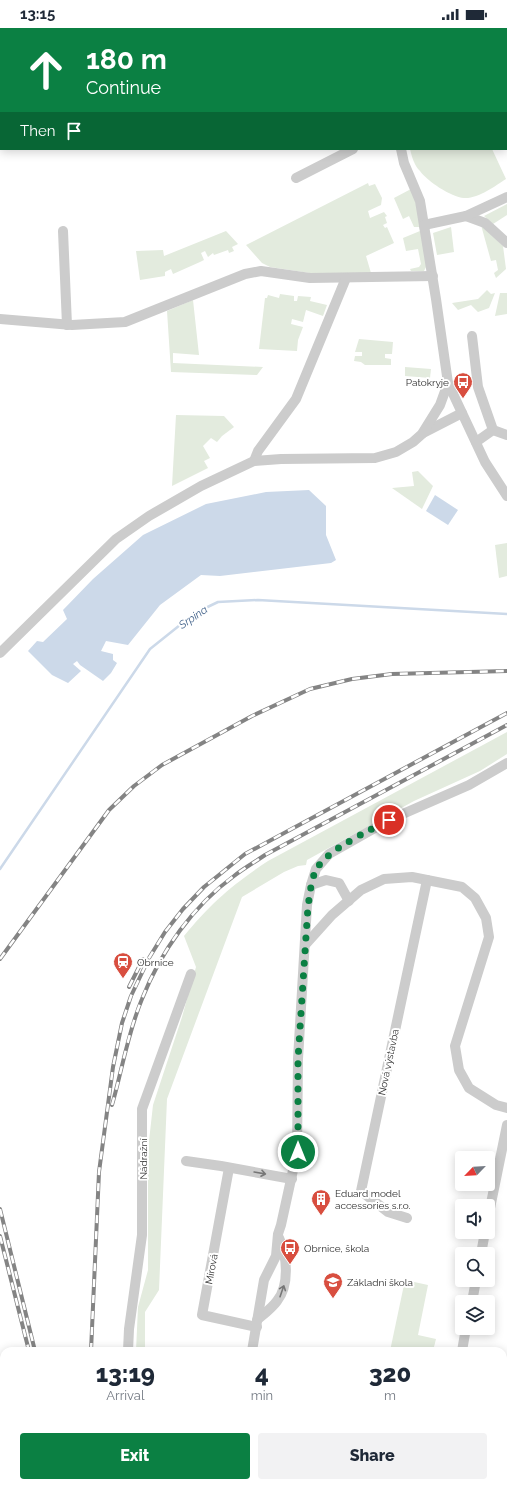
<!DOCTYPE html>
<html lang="en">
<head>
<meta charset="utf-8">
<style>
	body { margin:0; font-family:Raleway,sans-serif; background:#f2f2f3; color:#1f2937; height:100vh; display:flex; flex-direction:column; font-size:15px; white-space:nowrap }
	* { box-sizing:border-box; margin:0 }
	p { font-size:13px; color:#747a83 }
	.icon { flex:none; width:22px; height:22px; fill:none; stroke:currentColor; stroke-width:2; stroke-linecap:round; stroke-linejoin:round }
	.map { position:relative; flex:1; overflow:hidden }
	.panel { position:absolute; left:0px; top:1319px; width:507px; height:140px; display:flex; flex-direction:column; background:#fff; border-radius:12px 12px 0 0; box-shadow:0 2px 10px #0003 }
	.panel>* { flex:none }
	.banner { position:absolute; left:0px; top:0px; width:507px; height:122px; box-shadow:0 2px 10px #0003; background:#0b8043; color:#fff; overflow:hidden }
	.needle { width:26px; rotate:245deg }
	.fabs { position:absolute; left:455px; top:1123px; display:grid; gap:8px }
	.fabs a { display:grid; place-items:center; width:40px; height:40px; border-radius:4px; background:#fff; box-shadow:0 2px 10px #0003; font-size:20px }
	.pin { position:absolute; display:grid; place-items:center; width:34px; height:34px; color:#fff; margin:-17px; border:2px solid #fff; border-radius:50%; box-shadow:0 1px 4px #0007 }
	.me { position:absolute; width:44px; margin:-22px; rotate:0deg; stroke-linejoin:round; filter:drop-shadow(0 0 3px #0008) }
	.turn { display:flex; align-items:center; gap:14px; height:84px; padding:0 20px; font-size:18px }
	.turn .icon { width:52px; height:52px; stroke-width:2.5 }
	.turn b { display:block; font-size:28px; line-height:34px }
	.then { display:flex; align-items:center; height:38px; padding:0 20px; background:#0003; gap:8px; font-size:15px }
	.eta { display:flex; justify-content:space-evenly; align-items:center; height:68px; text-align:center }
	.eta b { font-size:24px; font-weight:800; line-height:28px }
	.cta { display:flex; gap:8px; margin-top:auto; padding:8px 20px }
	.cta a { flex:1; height:46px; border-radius:4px; background:#0b8043; color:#fff; font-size:16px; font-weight:800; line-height:46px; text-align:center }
	.cta a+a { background:#f2f2f3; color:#1f2937 }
	.status { display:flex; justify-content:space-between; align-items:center; height:28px; padding:0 20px; background:#fff; direction:ltr }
	.status svg { height:11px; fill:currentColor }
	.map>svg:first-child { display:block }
</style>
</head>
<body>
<div class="status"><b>13:15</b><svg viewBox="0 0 49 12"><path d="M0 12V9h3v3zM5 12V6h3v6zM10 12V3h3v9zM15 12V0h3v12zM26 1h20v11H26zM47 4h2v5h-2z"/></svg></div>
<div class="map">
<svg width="507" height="1459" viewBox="0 0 507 1459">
	<rect width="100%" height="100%" fill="#fff"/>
	<g fill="#e3ebde">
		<path d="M410,121H492L506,151C495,158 478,171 464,170C451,169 427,153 420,143C414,137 412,129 410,121Z"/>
		<polygon points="368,155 369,158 375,156 382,170 381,177 368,183 370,190 384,184 387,188 385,189 387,195 383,197 385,200 387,199 394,215 366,228 371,245 323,247 270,239 262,235 246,217"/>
		<polygon points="411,161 417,177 427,237 424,243 411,243 410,241 419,239 421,236 418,221 406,223 403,210 420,203 419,199 414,199 409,188 403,191 394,170"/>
		<polygon points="507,176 507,187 493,196 484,188"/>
		<polygon points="481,197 503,218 506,241 496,250 494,245 498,242 496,232 491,233"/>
		<polygon points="451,199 454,224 437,227 433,205"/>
		<polygon points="226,203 238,216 232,219 234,223 229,225 228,222 214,227 213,225 208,229 205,223 201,225 204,232 200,234 173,246 171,241 165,244 165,248 140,252 136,223 163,222 164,228"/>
		<polygon points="487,262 491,266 495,265 489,280 478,284 471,277 458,282 452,275 478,271"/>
		<polygon points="500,265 507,265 507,286 495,288"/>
		<polygon points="280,266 294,268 294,273 297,273 298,268 311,269 310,273 327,277 323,288 306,282 303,294 292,291 291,296 303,299 298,312 297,323 259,321 265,270 267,270 268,267 279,270"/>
		<polygon points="193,272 199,327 173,325 173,335 263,339 257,347 171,344 167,283"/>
		<polygon points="359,311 393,314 392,326 385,326 385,330 391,331 391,337 365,337 361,334 354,333 355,328 362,328 362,324 355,324"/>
		<polygon points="405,339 431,341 430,350 405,348"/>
		<polygon points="176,387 224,388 234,399 222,408 217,414 211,410 203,418 210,430 204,433 208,440 172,458"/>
		<polygon points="418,443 433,458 422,481 392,460 414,458 412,444"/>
		<polygon points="507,515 507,548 499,550 495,517"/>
		<path d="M507,704V726L480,743L414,773L307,832L306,837L298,838L284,844L242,869L167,1071L159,1262L145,1284V1323H136L138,1279L148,1242V1122L153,1077L182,989L196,939L184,908C211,875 232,857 268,833Z"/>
		<polygon points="405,1252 428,1257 418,1307 436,1311 433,1323 390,1323"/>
	</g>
	<g fill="#ccd9e9">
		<polygon points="309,462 326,478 326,507 336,532 331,535 220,548 201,547 160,577 128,617 106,613 101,623 113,626 113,632 117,635 111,645 103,653 80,637 77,633 73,636 81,643 68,655 52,647 28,623 37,613 43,614 67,591 63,582 93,551 143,507 206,476 266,464"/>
		<polygon points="435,467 458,482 448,497 426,483"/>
	</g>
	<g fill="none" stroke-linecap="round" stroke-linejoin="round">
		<polyline stroke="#ccd9e9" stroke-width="2.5" points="0,841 150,621 195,585 218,574 258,572 507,586"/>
		<g stroke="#ccc" stroke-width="10">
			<polyline points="376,0 376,1"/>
			<polyline points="401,121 404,135 420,173 436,271 448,355 485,434 507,468"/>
			<polyline points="296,150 353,121"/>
			<polyline points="466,188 485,195 507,215"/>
			<polyline points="424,197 466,188 507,169"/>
			<polyline points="63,203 67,297"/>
			<polyline points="0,291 72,297 125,294 245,246 261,243 310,250 433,248"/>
			<polyline points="472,308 478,359 493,402"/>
			<polyline points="423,405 462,385"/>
			<polyline points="476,414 493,402 507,407"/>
			<polyline points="254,433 258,423 296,371 346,250"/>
			<polyline points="0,625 116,511 149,488 201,458 254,433 281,431 375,430 396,424 413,414 422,406 440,377 448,355"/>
			<polyline points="311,857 326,852 339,855 349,873"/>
			<polyline points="305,917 332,887 361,862 384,851 412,849 462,859 475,870 486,890 489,909 455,1018 459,1042 469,1060 496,1077 507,1080"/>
			<polyline points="186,1133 221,1138 292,1151"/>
			<polyline points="229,1140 202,1287 257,1299"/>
			<polyline points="407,1190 388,1184 361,1163 427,852"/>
			<polyline points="488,1190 507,1097"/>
			<polyline points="481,1226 485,1204"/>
			<polyline points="472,1274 476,1252"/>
			<path d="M257,1292C264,1286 272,1280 277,1273C290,1257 287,1227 279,1210"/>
			<polyline points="128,1323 129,1301 142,1207 142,1081 191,946"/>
			<polyline points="252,1323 264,1252 276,1228 278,1206 281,1197 297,1124 298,1031 307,877 311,857 316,841 329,826 389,792 469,757 507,735"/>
			<polyline points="462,1323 466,1300"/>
			<polyline points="130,1455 130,1459"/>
			<polyline points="318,1455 319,1459"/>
			<polyline points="375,1455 377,1459"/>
			<polyline points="404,1455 406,1459"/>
			<polyline points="232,1459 232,1455"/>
			<polyline points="477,1459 478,1455"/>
		</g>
		<defs>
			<g id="rail">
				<polyline points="0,931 109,782 134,758 162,737 252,688 310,661 352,651 392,646 507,643"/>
				<polyline points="129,959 143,931"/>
				<path d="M112,1077C122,1042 128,1004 142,971C161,923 193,878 234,848C244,840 255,834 265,827L507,697"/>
				<polyline points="0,1181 35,1323"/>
				<polyline points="0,1208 29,1323"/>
				<polyline points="91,1323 99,1144 113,1039 122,995 131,968 149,930 165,904 183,881 204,859 245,826 507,685"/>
				<polyline points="89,1455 89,1459"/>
			</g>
		</defs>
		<use href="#rail" stroke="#848484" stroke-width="4"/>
		<use href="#rail" stroke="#fff" stroke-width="2.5" stroke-dasharray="8" stroke-linecap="butt"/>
	</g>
	<defs><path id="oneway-shaft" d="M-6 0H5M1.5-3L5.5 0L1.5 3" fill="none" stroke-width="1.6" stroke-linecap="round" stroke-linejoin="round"/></defs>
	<g stroke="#767676">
		<use href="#oneway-shaft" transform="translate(260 1145) rotate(10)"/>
		<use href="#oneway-shaft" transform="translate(282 1263) rotate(-71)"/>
	</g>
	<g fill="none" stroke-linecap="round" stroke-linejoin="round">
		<path stroke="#0b8043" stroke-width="7" stroke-dasharray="0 12.6" d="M298,1124V1031L308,878C310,866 311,852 316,842C326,822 369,803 389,792"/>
	</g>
	<defs>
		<symbol id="bus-pin" viewBox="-11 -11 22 30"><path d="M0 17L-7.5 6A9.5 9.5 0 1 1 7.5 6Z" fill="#d84e3f" stroke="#fff"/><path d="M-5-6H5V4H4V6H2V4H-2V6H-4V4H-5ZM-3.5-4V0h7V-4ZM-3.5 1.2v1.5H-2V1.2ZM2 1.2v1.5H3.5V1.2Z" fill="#fff"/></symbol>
		<symbol id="station-pin" viewBox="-11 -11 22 30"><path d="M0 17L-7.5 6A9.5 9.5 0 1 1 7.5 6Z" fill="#d84e3f" stroke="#fff"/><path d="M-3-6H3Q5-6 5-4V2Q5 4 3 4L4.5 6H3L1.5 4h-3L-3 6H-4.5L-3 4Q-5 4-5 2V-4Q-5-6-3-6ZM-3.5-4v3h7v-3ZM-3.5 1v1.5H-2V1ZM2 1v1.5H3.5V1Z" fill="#fff"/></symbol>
		<symbol id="building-pin" viewBox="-11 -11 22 30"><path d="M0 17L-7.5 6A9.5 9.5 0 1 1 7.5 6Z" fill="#d84e3f" stroke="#fff"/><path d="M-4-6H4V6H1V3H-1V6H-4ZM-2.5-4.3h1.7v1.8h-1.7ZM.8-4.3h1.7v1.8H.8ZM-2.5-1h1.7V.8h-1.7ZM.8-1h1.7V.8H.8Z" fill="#fff"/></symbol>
		<symbol id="school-pin" viewBox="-11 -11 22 30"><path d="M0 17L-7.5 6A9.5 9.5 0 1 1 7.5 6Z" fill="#d84e3f" stroke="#fff"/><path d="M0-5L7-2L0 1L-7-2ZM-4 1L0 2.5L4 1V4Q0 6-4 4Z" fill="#fff"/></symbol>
	</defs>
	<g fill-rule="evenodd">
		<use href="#bus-pin" x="452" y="343" width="22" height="30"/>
		<use href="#station-pin" x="112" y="923" width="22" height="30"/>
		<use href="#building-pin" x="310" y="1160" width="22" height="30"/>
		<use href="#bus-pin" x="279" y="1209" width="22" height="30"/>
		<use href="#school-pin" x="322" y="1243" width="22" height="30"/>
	</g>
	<g text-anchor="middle" stroke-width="4" stroke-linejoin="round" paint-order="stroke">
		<g font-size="10" fill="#2f2f2f" stroke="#fff" text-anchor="start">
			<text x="449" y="358" text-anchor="end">Patokryje</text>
			<text x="137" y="938">Obrnice</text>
			<text x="335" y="1169">Eduard model<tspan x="335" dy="12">accessories s.r.o.</tspan></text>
			<text x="304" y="1224">Obrnice, škola</text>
			<text x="347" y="1258">Základní škola</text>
		</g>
		<g font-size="10" fill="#2f2f2f" stroke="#fff">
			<text transform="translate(388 1034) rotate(-78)" y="4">Nová výstavba</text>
			<text transform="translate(143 1131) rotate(-90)" y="4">Nádražní</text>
			<text transform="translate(211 1241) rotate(-79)" y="4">Mírová</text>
		</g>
		<g font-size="11" font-style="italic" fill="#43638b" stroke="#fff">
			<text transform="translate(193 589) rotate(-34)" y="4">Srpina</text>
		</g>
	</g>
</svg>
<div class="fabs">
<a><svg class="needle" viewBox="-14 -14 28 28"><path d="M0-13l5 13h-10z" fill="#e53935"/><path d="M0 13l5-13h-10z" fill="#747a83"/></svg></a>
<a><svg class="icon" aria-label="sound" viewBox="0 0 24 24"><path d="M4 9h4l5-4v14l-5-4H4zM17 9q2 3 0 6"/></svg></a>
<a><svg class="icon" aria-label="search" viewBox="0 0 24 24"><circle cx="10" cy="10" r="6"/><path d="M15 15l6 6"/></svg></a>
<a><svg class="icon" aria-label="layers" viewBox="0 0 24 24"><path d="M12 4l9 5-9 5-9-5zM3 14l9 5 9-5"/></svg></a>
</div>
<div class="pin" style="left:389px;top:792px;background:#d93025"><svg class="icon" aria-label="arrive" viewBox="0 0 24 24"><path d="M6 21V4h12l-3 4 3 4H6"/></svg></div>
<svg class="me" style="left:298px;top:1124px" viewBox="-20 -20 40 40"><circle r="17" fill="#0b8043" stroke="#fff" stroke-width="3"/><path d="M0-11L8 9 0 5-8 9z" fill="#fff"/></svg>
<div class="banner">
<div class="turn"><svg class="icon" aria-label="ahead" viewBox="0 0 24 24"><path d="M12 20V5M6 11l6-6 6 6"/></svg><div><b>180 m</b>Continue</div></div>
<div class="then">Then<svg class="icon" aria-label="arrive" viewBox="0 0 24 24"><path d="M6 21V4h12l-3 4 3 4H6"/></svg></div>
</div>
<section class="panel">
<div class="eta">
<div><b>13:19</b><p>Arrival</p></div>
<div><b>4</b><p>min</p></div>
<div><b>320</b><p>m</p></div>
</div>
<div class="cta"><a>Exit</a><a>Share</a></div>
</section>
</div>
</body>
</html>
